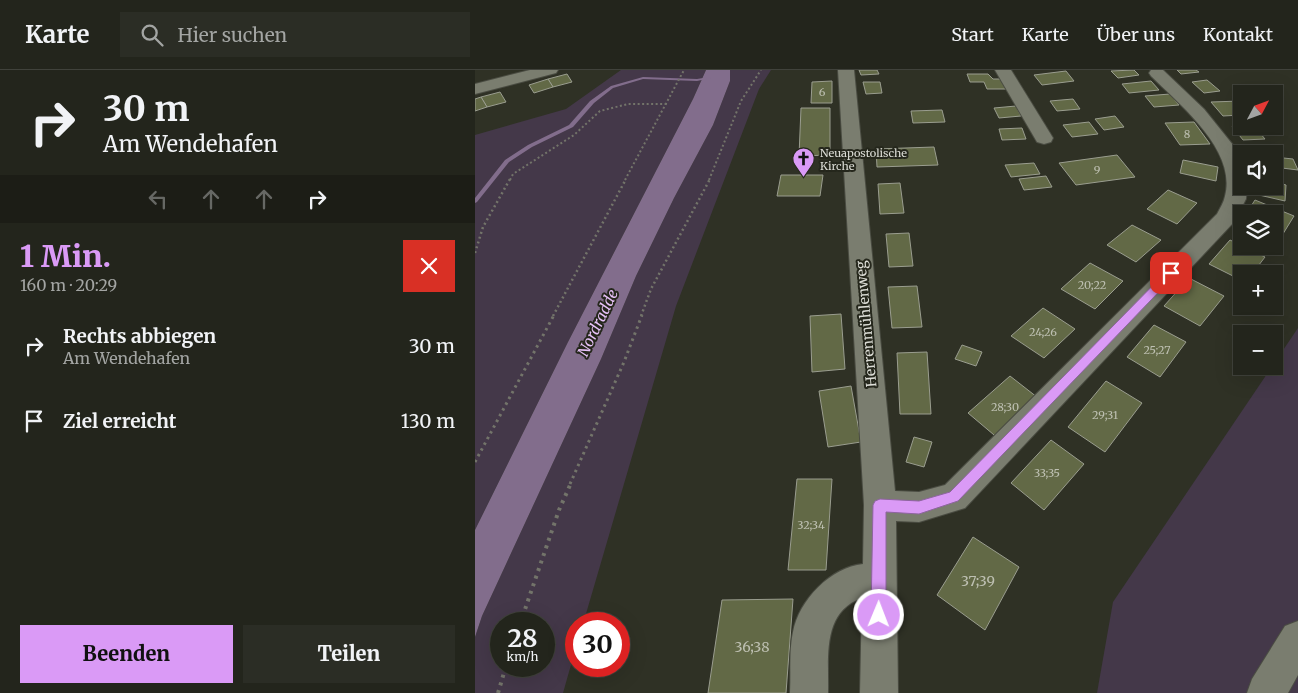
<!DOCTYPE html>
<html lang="de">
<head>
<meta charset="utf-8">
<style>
	body { margin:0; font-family:Merriweather,serif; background:#2b2d25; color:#f1f3f6; height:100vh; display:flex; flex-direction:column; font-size:19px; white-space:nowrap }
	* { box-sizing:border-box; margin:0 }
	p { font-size:16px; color:#a3a5a3 }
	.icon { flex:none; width:28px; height:28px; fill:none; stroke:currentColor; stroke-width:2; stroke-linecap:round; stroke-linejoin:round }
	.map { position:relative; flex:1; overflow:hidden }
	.drawer { display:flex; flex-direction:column; background:#23251c; width:475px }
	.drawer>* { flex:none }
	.hud { background:#23251c; color:#f1f3f6; overflow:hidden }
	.needle { width:32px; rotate:49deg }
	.buttons { position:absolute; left:758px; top:15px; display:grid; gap:10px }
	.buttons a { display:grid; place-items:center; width:50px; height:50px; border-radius:0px; background:#23251c; box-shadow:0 5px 20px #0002,0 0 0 1px #40423b; font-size:25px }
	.speed { position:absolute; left:15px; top:542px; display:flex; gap:10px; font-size:25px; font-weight:700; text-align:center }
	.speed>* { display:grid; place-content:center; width:65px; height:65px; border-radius:50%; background:#23251c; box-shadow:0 5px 20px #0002,0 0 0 1px #40423b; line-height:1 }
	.speed small { font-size:12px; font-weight:400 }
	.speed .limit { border:8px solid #d22; background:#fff; color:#111 }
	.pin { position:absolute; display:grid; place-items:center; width:42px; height:42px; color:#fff; margin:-21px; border-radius:10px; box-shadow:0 2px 8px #0006 }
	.me { position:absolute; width:55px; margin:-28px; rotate:1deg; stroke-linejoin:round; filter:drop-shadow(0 0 4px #0008) }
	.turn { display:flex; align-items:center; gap:18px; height:105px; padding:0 20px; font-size:22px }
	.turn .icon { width:65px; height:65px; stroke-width:2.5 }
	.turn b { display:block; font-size:35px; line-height:42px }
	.lanes { display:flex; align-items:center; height:48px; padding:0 20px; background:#0003; justify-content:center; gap:25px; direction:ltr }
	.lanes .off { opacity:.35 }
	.round { display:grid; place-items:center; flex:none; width:52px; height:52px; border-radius:0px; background:#2b2d25 }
	.overview { display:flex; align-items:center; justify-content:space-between; height:85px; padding:0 20px }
	h1 { font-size:30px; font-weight:800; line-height:38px; color:#da9af6 }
	.button { display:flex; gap:10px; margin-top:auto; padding:10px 20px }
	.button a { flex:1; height:58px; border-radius:0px; background:#da9af6; color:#111; font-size:20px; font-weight:800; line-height:58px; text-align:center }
	.button a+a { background:#2b2d25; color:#f1f3f6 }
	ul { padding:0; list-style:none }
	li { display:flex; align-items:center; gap:15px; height:75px; padding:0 20px }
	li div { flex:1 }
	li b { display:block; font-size:19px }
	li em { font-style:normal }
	header { display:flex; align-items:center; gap:30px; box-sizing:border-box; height:70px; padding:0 25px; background:#23251c; border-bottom:1px solid #40423b }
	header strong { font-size:24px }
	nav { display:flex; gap:28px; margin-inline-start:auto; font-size:18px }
	.search { width:350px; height:45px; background:#2b2d25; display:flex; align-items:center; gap:12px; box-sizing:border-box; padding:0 18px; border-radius:0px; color:#a3a5a3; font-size:19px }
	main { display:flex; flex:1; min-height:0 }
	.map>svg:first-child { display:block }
</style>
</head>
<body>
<header>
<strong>Karte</strong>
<div class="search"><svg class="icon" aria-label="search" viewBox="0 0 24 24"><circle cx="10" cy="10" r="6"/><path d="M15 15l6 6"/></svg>Hier suchen</div>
<nav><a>Start</a><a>Karte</a><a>Über uns</a><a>Kontakt</a></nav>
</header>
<main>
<section class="drawer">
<div class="hud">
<div class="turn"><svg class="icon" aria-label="right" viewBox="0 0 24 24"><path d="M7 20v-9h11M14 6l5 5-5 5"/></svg><div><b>30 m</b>Am Wendehafen</div></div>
<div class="lanes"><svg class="icon off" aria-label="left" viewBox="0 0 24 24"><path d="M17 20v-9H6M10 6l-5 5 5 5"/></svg><svg class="icon off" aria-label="ahead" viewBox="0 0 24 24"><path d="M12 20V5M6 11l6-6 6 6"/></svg><svg class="icon off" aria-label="ahead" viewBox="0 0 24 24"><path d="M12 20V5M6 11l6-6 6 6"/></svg><svg class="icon" aria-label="right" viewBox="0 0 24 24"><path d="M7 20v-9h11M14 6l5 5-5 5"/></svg></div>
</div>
<div class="overview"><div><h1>1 Min.</h1><p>160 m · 20:29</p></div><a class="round" style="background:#d93025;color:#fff"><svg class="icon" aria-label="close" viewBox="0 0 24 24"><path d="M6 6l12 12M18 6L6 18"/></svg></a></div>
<ul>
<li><svg class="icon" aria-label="right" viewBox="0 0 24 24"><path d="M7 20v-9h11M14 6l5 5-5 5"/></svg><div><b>Rechts abbiegen</b><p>Am Wendehafen</p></div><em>30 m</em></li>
<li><svg class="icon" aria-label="arrive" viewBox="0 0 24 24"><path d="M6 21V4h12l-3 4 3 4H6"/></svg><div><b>Ziel erreicht</b></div><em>130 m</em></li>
</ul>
<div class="button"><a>Beenden</a><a>Teilen</a></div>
</section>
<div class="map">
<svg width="823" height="623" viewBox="0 0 823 623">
	<rect width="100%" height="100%" fill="#2f3125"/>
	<g fill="#443849" fill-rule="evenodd">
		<polygon points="146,0 231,0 218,29 93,272 0,460 0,65 91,39"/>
		<path d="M255,0H296L284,19L201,236L108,554H101V577L88,623H0V567L7,546L126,289L161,206L199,128L238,55L255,11ZM26,554H69V596H26Z"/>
		<polygon points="823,258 823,623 622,623 638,532"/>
	</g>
	<polygon fill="#826d8c" points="231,0 255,0 255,11 238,55 199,128 161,206 126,289 7,546 0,567 0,460 93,272 218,29"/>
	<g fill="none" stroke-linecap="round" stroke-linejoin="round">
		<polygon fill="#826d8c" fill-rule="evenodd" points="168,7 222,9 234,7 236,8 222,11 168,9 138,18 119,33 98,57 57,77 34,92 2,132 0,133 0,128 30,90 53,75 94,55 115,31 136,16"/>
	</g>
	<g fill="#626946" stroke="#9a9d8f">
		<polygon points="384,0 402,0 404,4 386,5"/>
		<polygon points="659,0 664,5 643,8 636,1"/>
		<polygon points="702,0 721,0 724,2 706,4"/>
		<polygon points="591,1 599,11 567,15 559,5"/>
		<polygon points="92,4 97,12 78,17 73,9"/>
		<polygon points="492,4 513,4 518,9 526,9 534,19 512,19 509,12 495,12"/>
		<polygon points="73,9 78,17 59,23 54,15"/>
		<polygon points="732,10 745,21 729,23 717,12"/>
		<polygon points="357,11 357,33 336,33 337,12"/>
		<polygon points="676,11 684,20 654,23 647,14"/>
		<polygon points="388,12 405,12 407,23 391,24"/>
		<polygon points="25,22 31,32 12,37 6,27"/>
		<polygon points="695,24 704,35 679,37 670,26"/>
		<polygon points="6,27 12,37 0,41 0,29"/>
		<polygon points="598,29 605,39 582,41 575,31"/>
		<polygon points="766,31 766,45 748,46 736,32"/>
		<polygon points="541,36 546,46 524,48 519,38"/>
		<polygon points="326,38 355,38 355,85 324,86"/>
		<polygon points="467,40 470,52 438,53 436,41"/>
		<polygon points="640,46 649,57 629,60 620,49"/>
		<polygon points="614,52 623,64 597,67 588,55"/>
		<polygon points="719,52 735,74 705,75 690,53"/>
		<polygon points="757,56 779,56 790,69 768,70"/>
		<polygon points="547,58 551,69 527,70 524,59"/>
		<polygon points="459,77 463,95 402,97 401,79"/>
		<polygon points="642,85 660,107 601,115 584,93"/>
		<polygon points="799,87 818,89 823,100 799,97"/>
		<polygon points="708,90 743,97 741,111 705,103"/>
		<polygon points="559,93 565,104 536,107 530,95"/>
		<polygon points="306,105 348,105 345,126 302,126"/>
		<polygon points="571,106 577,117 549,120 544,109"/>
		<polygon points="799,112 811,115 810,131 784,125 786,116 799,116"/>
		<polygon points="425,113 429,143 405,144 403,114"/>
		<polygon points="693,120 722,133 702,154 672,139"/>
		<polygon points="780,130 819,146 803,172 799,170 799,144 771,144"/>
		<polygon points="657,155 686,170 661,192 632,175"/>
		<polygon points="434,163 438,196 414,197 411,164"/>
		<polygon points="755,170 790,187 777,204 766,204 766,210 734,194"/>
		<polygon points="615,193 648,211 620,239 586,219"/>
		<polygon points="714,208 749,226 725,256 689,236"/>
		<polygon points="442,216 447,257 417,258 413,217"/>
		<polygon points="568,238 600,259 569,288 536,266"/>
		<polygon points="366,244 370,299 337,302 335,246"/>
		<polygon points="679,255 711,272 685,307 652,287"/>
		<polygon points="487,275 507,282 501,296 480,289"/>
		<polygon points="452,282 456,344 425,344 422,283"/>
		<polygon points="535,306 567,331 525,370 493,343"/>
		<polygon points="631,311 667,333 630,382 593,357"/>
		<polygon points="376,316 386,372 353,377 344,321"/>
		<polygon points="439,367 457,372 449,397 431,392"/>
		<polygon points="576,370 609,394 569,440 536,413"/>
		<polygon points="322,409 357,409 351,500 313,500"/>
		<polygon points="498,467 544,497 510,560 462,525"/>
		<polygon points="318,529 311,623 233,623 247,530"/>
	</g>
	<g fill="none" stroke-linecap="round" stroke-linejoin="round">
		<defs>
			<g id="street">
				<polygon points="55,0 83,0 81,3 0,24 0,14"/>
				<path d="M363,0H379L420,421L444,422L470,415L742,144C745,138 749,132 750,126C762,80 705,35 676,6L674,3L676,0H688L729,39L758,75L766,90V116H772L771,129L759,152L490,438L444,452L421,451L423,623H385L387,528C346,542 354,589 353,623H315C316,603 314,581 318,562C324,530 356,497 388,494L389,435Z"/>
				<polygon points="520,0 536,0 578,68 576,72 569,74 562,72"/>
				<polygon points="823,551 823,605 813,623 772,623 777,609 810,556"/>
			</g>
		</defs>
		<use href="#street" stroke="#4a4c42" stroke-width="2"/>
		<g stroke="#73746a" stroke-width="2" stroke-dasharray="2 2.5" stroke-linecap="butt">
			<polyline points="35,110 38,104 99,65 125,41 153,34 192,34"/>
			<polyline points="150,110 209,0"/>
			<polyline points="234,110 266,31 286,0"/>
		</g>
		<g stroke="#73746a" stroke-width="2.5" stroke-dasharray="2 3" stroke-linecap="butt">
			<polyline points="0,183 8,157 35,109"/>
			<polyline points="78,246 151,109"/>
			<polyline points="166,246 176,219 235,109"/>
		</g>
		<g stroke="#73746a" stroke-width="3" stroke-dasharray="2.5 4" stroke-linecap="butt">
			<polyline points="0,392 79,245"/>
			<polyline points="95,414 149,292 167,245"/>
		</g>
		<g stroke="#73746a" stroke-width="4" stroke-dasharray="3 5" stroke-linecap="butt">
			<polyline points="45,554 84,440 96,413"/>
			<polyline points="23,623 31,596"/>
		</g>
		<use href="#street" fill="#7a7d6f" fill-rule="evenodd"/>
	</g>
	<polygon fill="#da9af6" stroke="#8e64a0" points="696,199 701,203 700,205 483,431 444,444 411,442 411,545 409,550 404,552 399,550 396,545 398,435 400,431 405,429 444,431 475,422 693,200"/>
	<defs>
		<symbol id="church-pin" viewBox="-11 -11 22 30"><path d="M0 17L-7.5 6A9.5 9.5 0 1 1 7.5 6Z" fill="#da9af6" stroke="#25271c"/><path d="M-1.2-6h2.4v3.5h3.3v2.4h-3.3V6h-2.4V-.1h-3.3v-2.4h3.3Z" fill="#111"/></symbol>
	</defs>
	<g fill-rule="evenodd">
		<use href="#church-pin" x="316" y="76" width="25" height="34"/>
	</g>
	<g text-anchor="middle" stroke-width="4" stroke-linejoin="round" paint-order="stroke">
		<g font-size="11" fill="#bec0b2">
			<text x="347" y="26">6</text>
			<text x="712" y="68">8</text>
			<text x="622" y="104">9</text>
			<text x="617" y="219">20;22</text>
			<text x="568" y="266">24;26</text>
			<text x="682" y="284">25;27</text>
			<text x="530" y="341">28;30</text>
			<text x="630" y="349">29;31</text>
			<text x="572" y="407">33;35</text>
			<text x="336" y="459">32;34</text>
		</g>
		<g font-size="11" fill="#dcddd6" stroke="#25271c" text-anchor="start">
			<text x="345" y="87">Neuapostolische<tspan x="345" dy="13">Kirche</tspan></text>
		</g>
		<g font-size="14" fill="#dcddd6" stroke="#25271c">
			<text transform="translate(391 254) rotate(-95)" y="5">Herrenmühlenweg</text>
		</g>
		<g font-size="14" fill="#bec0b2">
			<text x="503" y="516">37;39</text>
			<text x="277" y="582">36;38</text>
		</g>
		<g font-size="15" font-style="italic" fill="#e7c2f8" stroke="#25271c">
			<text transform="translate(123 253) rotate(-64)" y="5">Nordradde</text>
		</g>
	</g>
</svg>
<div class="buttons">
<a><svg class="needle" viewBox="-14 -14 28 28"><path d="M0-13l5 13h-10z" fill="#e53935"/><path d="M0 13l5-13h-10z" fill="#a3a5a3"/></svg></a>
<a><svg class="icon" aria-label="sound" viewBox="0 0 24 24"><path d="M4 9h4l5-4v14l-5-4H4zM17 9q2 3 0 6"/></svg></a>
<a><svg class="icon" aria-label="layers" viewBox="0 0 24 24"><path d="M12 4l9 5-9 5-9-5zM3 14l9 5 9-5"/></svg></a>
<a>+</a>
<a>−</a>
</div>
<div class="speed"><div>28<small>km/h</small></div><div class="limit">30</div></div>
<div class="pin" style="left:696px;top:203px;background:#d93025"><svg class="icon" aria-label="arrive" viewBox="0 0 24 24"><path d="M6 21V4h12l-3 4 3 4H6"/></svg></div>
<svg class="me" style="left:404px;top:545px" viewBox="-20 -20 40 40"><circle r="17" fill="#da9af6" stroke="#fff" stroke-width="3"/><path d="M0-11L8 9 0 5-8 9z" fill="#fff"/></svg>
</div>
</main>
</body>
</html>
